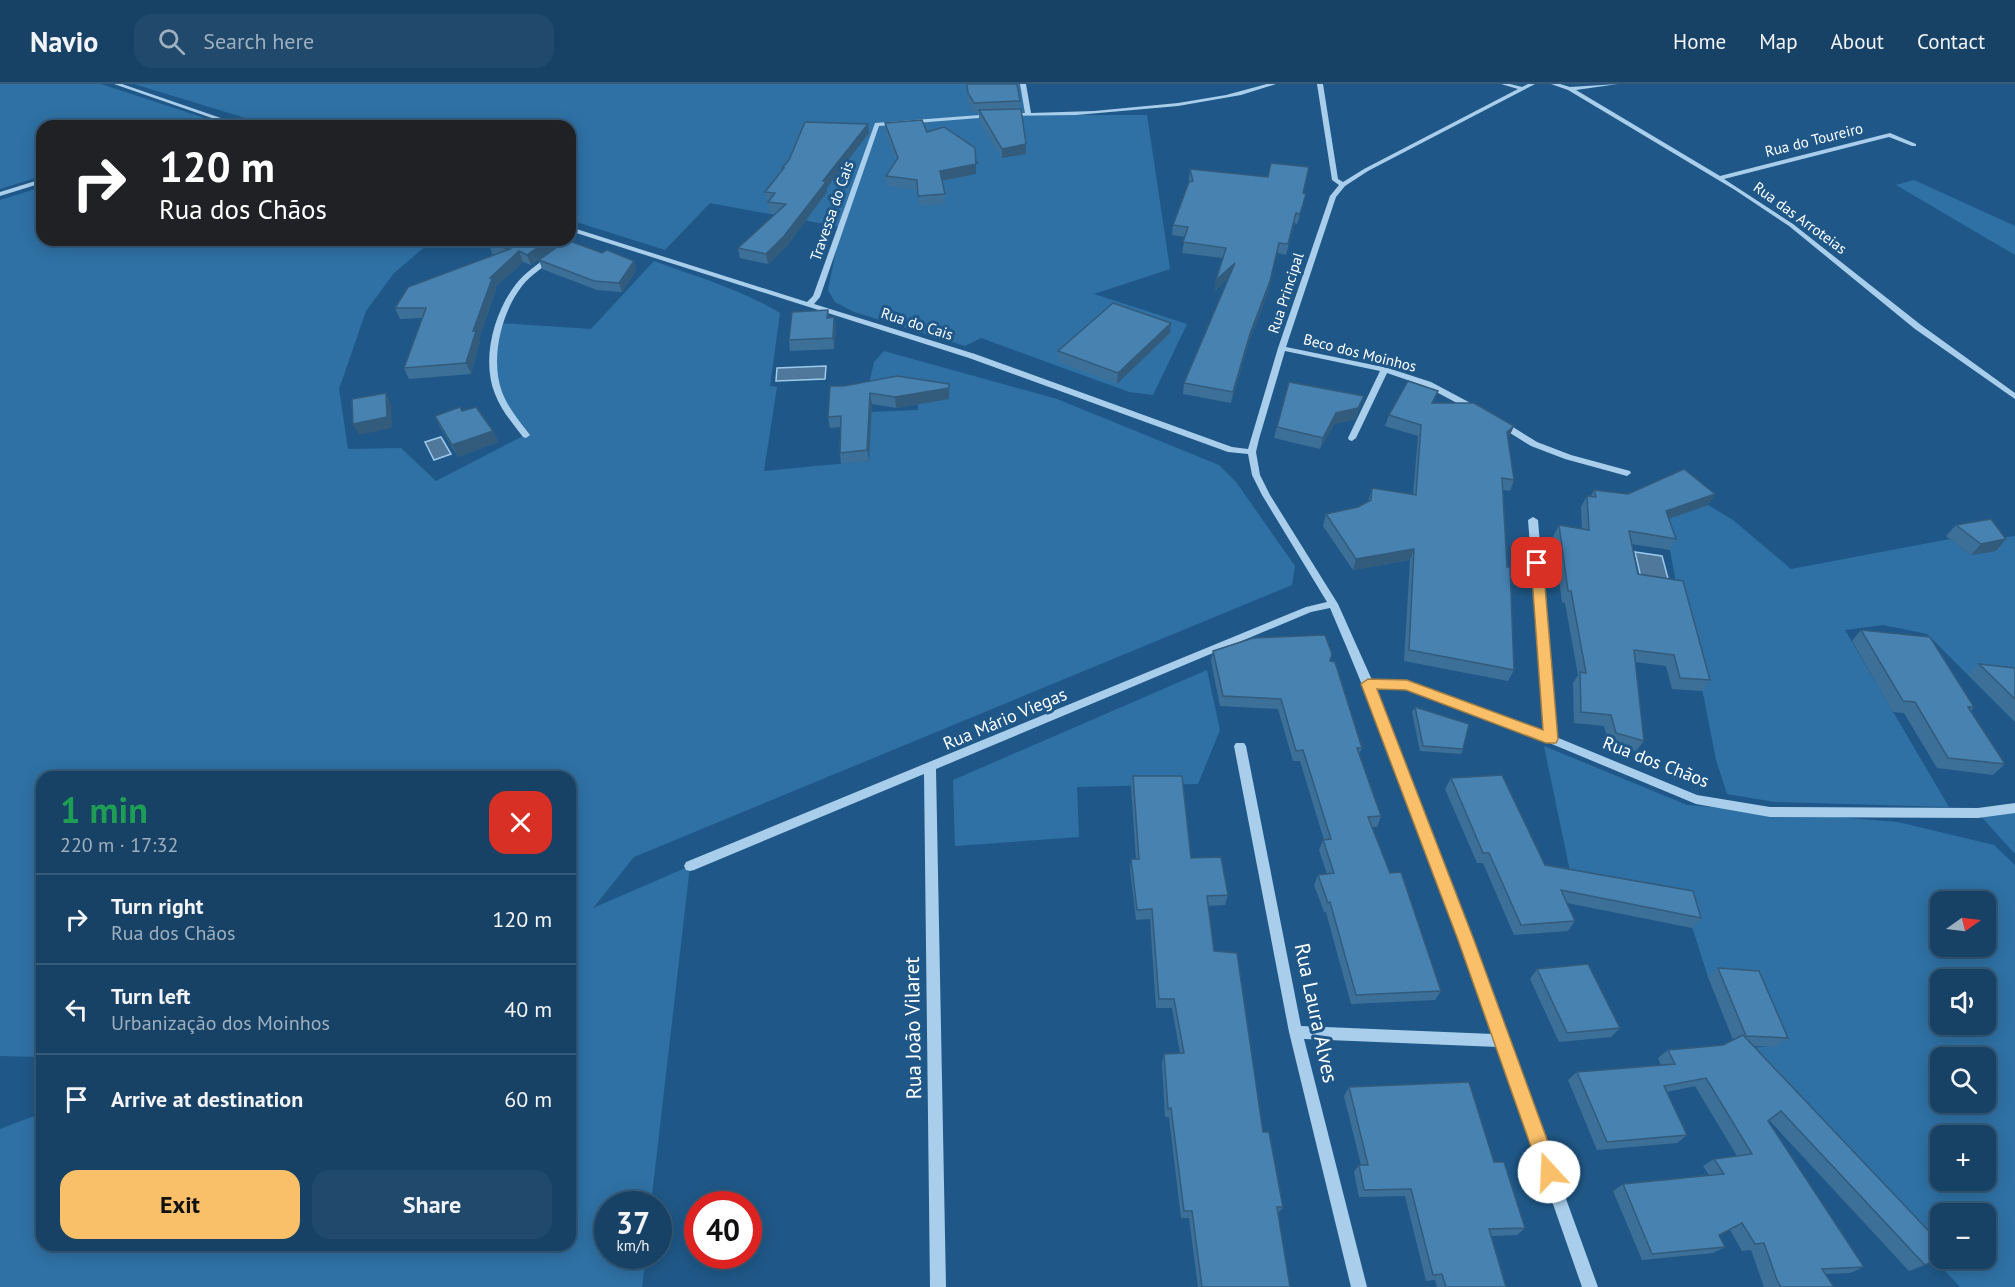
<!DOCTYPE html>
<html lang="en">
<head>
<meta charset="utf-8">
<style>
	body { margin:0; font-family:"PT Sans",sans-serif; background:#20496c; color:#f1f3f6; height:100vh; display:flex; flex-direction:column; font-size:22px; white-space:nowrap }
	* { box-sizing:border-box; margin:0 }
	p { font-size:20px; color:#9eb0bf }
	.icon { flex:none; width:33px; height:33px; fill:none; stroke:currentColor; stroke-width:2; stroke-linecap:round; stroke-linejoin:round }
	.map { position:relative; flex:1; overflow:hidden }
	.side { position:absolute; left:36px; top:687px; width:540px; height:480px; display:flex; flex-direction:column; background:#174266; border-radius:18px; box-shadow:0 3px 15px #0003,0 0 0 2px #365b7a }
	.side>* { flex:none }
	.guide { position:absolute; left:36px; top:36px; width:540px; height:126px; border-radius:18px; box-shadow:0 3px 15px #0003,0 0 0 2px #365b7a; background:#202124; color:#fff; overflow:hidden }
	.needle { width:39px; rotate:76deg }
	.fabs { position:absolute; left:1930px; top:807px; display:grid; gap:12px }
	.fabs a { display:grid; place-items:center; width:66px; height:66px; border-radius:12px; background:#174266; box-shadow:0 3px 15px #0003,0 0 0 2px #365b7a; font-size:30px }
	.speed { position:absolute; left:594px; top:1107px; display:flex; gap:12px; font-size:30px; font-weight:700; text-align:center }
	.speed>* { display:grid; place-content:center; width:78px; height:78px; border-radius:50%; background:#174266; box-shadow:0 3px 15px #0003,0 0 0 2px #365b7a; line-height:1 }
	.speed small { font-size:15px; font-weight:400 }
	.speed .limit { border:9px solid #d22; background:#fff; color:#111 }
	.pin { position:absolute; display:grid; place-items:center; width:51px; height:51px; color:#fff; margin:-26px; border-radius:12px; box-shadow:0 3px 9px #0006 }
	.me { position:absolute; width:66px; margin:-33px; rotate:340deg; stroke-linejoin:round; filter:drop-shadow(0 0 4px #0008) }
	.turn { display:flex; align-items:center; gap:21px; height:126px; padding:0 24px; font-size:27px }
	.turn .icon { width:78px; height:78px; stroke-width:2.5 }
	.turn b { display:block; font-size:42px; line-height:51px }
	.round { display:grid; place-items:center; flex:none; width:63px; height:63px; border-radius:18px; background:#20496c }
	.headline { display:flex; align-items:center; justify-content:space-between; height:102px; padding:0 24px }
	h1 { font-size:36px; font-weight:700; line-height:45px; color:#1e9e55 }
	.primary-button { display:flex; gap:12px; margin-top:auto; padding:12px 24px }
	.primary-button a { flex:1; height:69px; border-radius:18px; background:#f9c069; color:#111; font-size:24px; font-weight:700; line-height:69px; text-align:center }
	.primary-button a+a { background:#20496c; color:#f1f3f6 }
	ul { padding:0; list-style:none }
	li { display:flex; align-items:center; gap:18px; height:90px; padding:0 24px; border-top:2px solid #365b7a }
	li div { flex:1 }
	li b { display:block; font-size:22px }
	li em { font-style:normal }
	header { display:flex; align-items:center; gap:36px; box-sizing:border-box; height:84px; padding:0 30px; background:#174266; border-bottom:2px solid #365b7a }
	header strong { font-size:28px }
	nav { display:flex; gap:33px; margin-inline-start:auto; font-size:21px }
	.search { width:420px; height:54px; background:#20496c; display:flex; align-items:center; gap:15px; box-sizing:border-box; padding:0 21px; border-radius:18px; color:#9eb0bf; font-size:22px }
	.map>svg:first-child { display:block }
</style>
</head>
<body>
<header>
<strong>Navio</strong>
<div class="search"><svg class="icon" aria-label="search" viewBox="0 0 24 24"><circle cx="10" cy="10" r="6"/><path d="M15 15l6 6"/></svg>Search here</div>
<nav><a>Home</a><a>Map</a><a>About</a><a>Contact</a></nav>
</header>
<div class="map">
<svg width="2015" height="1203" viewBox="0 0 2015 1203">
	<rect width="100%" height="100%" fill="#1f5888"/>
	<g fill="#2f71a4" fill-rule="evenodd">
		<polygon points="0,0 101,0 229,42 42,42 42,92 0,105"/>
		<path d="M134,0H1023L1028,31H1147L1170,185L1094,210L1187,240L1153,311L1129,308L981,254L965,262L854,228L835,218L828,206L841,143L710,119L665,166L570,136V42H272ZM945,53L979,79L956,83Z"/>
		<polygon points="1914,96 2015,142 2015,171 1896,101"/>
		<path d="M42,103V156H433L394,189L366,227L339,305L348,365L401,364L436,397L525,351L497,305L494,269L500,239L591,245L654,177C696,193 741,205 780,229L770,302L777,303L764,387L869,377L871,328L918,326V297L869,300L874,278L884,267L1057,315L1219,381L1236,398L1295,482L1292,501L634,773L593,824L690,782L651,1120H608V1172H646L642,1203H0V1045L42,1029V1161H570V693H42V973L0,972V116Z"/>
		<polygon points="1708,421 1733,436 1791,485 1950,455 1971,471 1996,467 1987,456 2015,452 2015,603 1968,591 1927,550 1883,541 1845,546 1949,723 1775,718 1727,710 1716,676 1704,614 1683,537 1670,466 1661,441 1669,435"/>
		<polygon points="1207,586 1220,646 1198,700 1077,703 1079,753 955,762 953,696"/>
		<path d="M1544,662L1687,721L1898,738L1994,761L2015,781V1203H1960L1737,965L1776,962L1708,893L1684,817L1572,797ZM1941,818H1986V862H1941ZM1941,896H1986V940H1941ZM1941,974H1986V1018H1941ZM1941,1052H1986V1096H1941ZM1941,1130H1986V1174H1941Z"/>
		<polygon points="2015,724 2015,770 1978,729"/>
	</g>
	<g fill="#4f789a" stroke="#9ccaec" stroke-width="1.5">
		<polygon points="826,282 825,295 776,297 777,284"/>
		<polygon points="441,353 451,370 434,376 425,358"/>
		<polygon points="1635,468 1662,472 1670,502 1642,498"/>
	</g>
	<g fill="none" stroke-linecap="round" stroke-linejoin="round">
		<g fill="#a9ceeb" fill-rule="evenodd">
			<polygon points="114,0 122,0 244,42 235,42"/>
			<polygon points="1020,0 1026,0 1031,29 1094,27 1178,19 1226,11 1267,0 1276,0 1241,11 1178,22 1076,31 1005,32 1005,30 1007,29 1025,29"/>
			<path d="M1317,0H1323L1338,95L1343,98L1364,85L1518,5L1501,0H1510L1522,3L1528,0H1535L1368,87L1345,102L1336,113L1286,263L1388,284L1431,298L1478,323V327H1472L1425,302L1387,289L1356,354L1352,357L1349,356L1348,354L1380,287L1285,267L1259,355L1256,368L1260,391L1270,411L1338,520L1372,596L1407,597L1545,648L1528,436L1533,433L1538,436L1556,653L1697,711L1770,723L1978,724L2015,719V729L1978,734L1770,733L1696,720L1547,658L1406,605L1375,604L1472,856L1598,1203H1582L1498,963L1304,955L1367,1203H1351L1289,948L1234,662L1236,659H1244L1246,662L1301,942L1493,950C1442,807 1390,664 1330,524L1311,528L936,685L946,1203H930L924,690L694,786L690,787L686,786L684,782L686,778L1306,523L1327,518L1262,411L1252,391L1248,370L1228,368L969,274L570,147V143L807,218L813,212L875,39L993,30V32L991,33L879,42L820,213L814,220L975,270L1232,363L1248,365L1278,264L1330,112L1339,101L1332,96Z"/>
			<polygon points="1551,0 1560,0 1570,3 1618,0 1576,6 1720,92 1890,49 1916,60 1916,62 1912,62 1889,53 1724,95 1793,140 1921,241 2015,309 2015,315 1915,245 1789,142 1735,106 1568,6"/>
			<polygon points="42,95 42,99 0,112 0,108"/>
			<path d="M548,173L553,174C544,184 531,190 522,202C501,229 490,275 502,308C508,324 520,338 530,351L526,354L523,353C513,340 501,326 495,310C481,276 494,228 516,200C525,189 536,181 548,173Z"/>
			<polygon points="1499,338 1505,338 1537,358 1571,371 1630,387 1631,389 1627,392 1565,375 1531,362 1499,342"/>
		</g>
	</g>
	<g fill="#3d7098">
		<polygon points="967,0 1020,17 1019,25 1026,60 1026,70 1002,74 979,36 979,28 974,28 968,18"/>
		<polygon points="885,39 927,48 976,90 942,97 945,110 945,120 919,122 918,106 887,102 886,92 896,77 886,49"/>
		<polygon points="869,49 827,104 827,108 786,163 768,180 740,174 738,164 776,129 770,129 765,108 782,87 782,84"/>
		<polygon points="1190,85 1304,109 1304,120 1297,140 1294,139 1286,171 1277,169 1268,208 1248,261 1231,319 1183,310 1184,299 1228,194 1215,207 1223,174 1182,169 1185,153 1172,151 1173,141 1189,98 1189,95"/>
		<polygon points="489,161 559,161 531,181 523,178 495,203 496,206 479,254 480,257 471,290 409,295 404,284 422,234 400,235 395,224 493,172"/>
		<polygon points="602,169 634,177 636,186 622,208 597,206 542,185 539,176"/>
		<polygon points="828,226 829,233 834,233 836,244 834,265 790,267 789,256"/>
		<polygon points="1171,239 1170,249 1117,300 1058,278 1058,267"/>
		<polygon points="949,300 949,315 896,324 872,320 869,377 841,380 840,369 840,343 830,344 828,333 830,302"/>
		<polygon points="1434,319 1514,342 1508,354 1514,396 1510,407 1503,406 1514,586 1508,597 1404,577 1410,476 1353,486 1323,442 1326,430 1358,423 1368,418 1372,404 1413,411 1418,352 1385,342 1389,331"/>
		<polygon points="1360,323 1355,335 1334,340 1320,365 1274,354 1277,343"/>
		<polygon points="462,327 493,347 498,358 458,373 440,343 435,332"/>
		<polygon points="1594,406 1628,410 1715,410 1708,421 1669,435 1676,455 1670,466 1631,460 1638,490 1710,596 1702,607 1672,605 1666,582 1635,578 1644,657 1636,667 1609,660 1604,642 1574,639 1573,599 1578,591 1565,519 1562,518 1553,453 1559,441 1582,445 1581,423 1587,412 1591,412"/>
		<polygon points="1956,441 1996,467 1971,471 1946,452"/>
		<polygon points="1861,546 1974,623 1971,627 2005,680 1993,691 1937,684 1904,629 1893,628 1852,557"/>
		<polygon points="1213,567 1330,577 1362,664 1359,670 1381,732 1377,743 1372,743 1390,789 1441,907 1435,916 1351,920 1326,828 1324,828 1314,801 1318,791 1327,790 1319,766 1323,756 1324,756 1300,677 1293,677 1278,625 1220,622 1211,577"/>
		<polygon points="1979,580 2015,584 2015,638 1968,591"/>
		<polygon points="1415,623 1463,665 1461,670 1420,667 1412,628"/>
		<polygon points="1133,692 1191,774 1228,811 1225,821 1208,822 1214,867 1283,1123 1278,1130 1290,1203 1198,1203 1189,1134 1181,1134 1169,1033 1165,1033 1162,979 1164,970 1180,969 1172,924 1156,924 1150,835 1136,836 1130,785 1131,775 1136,775 1131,702"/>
		<polygon points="1451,694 1545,781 1701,834 1692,844 1567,819 1575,837 1568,847 1514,851 1483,779 1477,779 1445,705"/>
		<polygon points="1718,884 1788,954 1776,963 1752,962 1925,1181 1909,1187 1769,1036 1768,1037 1864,1183 1850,1189 1825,1190 1834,1203 1764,1203 1751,1166 1742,1167 1730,1146 1719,1151 1725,1163 1713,1169 1642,1176 1613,1107 1623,1100 1709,1091 1703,1082 1714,1075 1737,1072 1695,1002 1667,1008 1687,1051 1677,1059 1597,1066 1568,996 1577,988 1661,981 1658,974 1668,966 1723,961 1733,956 1708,893"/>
		<polygon points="1537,885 1620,944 1611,953 1559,958 1530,895"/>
		<polygon points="1349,1003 1494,1078 1525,1144 1517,1151 1491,1152 1506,1203 1437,1203 1435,1196 1426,1197 1405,1112 1359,1113 1354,1088 1359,1081 1361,1081 1344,1012"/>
	</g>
	<g fill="#325b7c">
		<polygon points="868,40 869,49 827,104 827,108 786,163 768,180 766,170"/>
		<polygon points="1026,60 1026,70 1002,74 1002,65"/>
		<polygon points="976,80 976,90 940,97 940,87"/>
		<polygon points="1306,110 1304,120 1297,140"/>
		<polygon points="548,156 557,156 559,161 531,181 527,171"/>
		<polygon points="1279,159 1268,208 1248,261 1231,319 1233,308 1250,250"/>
		<polygon points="519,167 523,178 495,203 496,206 479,254 480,257 471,290 466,279 473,247 490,194"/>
		<polygon points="634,177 636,186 622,208 619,199"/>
		<polygon points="1235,179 1233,190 1215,207 1216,196"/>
		<polygon points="834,233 836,244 834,265 833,254"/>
		<polygon points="1171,239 1170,249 1117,300 1118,289"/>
		<polygon points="949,304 949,315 896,324 895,313"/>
		<polygon points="386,309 391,320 392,344 359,351 353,340"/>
		<polygon points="870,309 872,320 869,377 867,366"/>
		<polygon points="1364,312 1360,323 1355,335 1334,340 1320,365 1323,354 1336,329"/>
		<polygon points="1514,342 1509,353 1503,359 1507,348"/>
		<polygon points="493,347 498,358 458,373 452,361"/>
		<polygon points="1715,410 1708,421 1659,438 1666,427"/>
		<polygon points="2006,455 1996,467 1971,471 1981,460"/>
		<polygon points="1414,465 1410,476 1353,486 1356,475"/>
	</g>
	<g fill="#4782b1" stroke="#325b7c" stroke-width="1.5">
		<polygon points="967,0 1017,0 1020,17 974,19 968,9"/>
		<polygon points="1021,25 1026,60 1002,65 979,26"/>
		<polygon points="922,36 927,48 944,43 975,64 976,80 940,87 945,110 918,112 917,96 886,92 898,74 885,39"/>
		<polygon points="805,38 868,40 823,97 826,98 784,152 766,170 738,164 786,120 768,118 775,109 765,108 784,84 782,84 789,76"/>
		<polygon points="1271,79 1309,83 1303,109 1306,110 1300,130 1296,129 1288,160 1279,159 1270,197 1250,250 1233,308 1184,299 1235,179 1216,196 1226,164 1183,158 1188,143 1173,141 1189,98 1193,97 1190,85 1268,93"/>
		<polygon points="496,156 548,156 527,171 519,167 490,194 492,195 473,247 476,247 466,279 404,284 426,224 395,224 408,203 510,165 489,161"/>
		<polygon points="567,156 602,169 607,166 634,177 619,199 594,197 539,176"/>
		<polygon points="1113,219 1171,239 1118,289 1058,267"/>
		<polygon points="828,226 827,234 834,233 833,254 789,256 792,228"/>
		<polygon points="897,292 949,300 949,304 895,313 870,309 867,366 840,369 841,332 828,333 830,302 844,302"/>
		<polygon points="1408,297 1438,307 1432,319 1474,319 1514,342 1507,348 1514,396 1502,394 1507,483 1510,483 1514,586 1409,566 1414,465 1356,475 1326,430 1358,423 1371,416 1372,404 1416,411 1421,341 1389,331"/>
		<polygon points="1289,298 1364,312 1358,324 1336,329 1323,354 1277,343"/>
		<polygon points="386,309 387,333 353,340 352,315"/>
		<polygon points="460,323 462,327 476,323 493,347 452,361 435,332"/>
		<polygon points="1684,385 1715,410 1666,427 1676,455 1629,447 1638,490 1683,497 1710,596 1680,594 1674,571 1634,566 1644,657 1616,649 1611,631 1581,628 1580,588 1586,589 1571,507 1568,507 1559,441 1589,446 1587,412 1596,413 1594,406 1628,410"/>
		<polygon points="1991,435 2006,455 1981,460 1956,441"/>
		<polygon points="1861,546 1930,553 1974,623 1968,623 2005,680 1948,674 1915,618 1903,617"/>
		<polygon points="1325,551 1332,570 1330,577 1335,578 1362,664 1357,664 1381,732 1368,733 1390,789 1401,788 1441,907 1356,911 1330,818 1328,819 1318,791 1334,789 1323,756 1331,755 1303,666 1296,667 1281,615 1223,612 1213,567 1253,554"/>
		<polygon points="1979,580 2015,584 2015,615"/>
		<polygon points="1415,623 1469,640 1463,665 1423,662"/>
		<polygon points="1502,691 1545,781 1693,807 1701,834 1561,806 1575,837 1521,841 1489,769 1483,769 1451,694"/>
		<polygon points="1133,692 1182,692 1191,774 1221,773 1228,811 1207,812 1214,867 1237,869 1263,1048 1269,1048 1283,1123 1277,1123 1290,1203 1202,1203 1192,1127 1184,1127 1171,1024 1168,1025 1164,970 1184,969 1174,915 1159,915 1152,825 1137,826 1131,775 1139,775"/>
		<polygon points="1588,880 1620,944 1567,949 1537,885"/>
		<polygon points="1718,884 1759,887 1788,954 1746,952"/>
		<polygon points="1743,951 1941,1160 1941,1173 1925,1181 1781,1027 1768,1037 1864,1183 1822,1185 1834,1203 1781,1203 1777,1196 1764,1159 1755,1160 1742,1139 1719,1151 1725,1163 1652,1170 1623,1100 1724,1090 1714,1075 1752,1070 1706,994 1664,1002 1687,1051 1607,1058 1577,988 1675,980 1668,966 1723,961"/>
		<polygon points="1469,998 1494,1078 1504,1078 1525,1144 1489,1145 1506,1203 1446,1203 1442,1190 1433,1191 1411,1105 1364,1106 1359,1081 1368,1081 1349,1003"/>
	</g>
	<polygon fill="#f9c069" stroke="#a27d44" stroke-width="1.5" points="1537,475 1543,479 1558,655 1556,659 1546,659 1406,606 1377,605 1474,856 1559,1088 1556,1094 1549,1097 1542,1094 1540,1088 1458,856 1361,600 1368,595 1407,596 1543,646 1531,479"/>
	<g text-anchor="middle" stroke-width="6" stroke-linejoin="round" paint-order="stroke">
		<g font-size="15" fill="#fff" stroke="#1f5888">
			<text transform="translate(1814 56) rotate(-14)" y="5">Rua do Toureiro</text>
			<text transform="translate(832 127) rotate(-71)" y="5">Travessa do Cais</text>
			<text transform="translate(1800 134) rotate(36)" y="5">Rua das Arroteias</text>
			<text transform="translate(1286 209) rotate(-72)" y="5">Rua Principal</text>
			<text transform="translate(917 240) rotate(18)" y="5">Rua do Cais</text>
			<text transform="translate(1360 269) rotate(14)" y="5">Beco dos Moinhos</text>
		</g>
		<g font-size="18" fill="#fff" stroke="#1f5888">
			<text transform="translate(1005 635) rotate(-23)" y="6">Rua Mário Viegas</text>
			<text transform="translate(1656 678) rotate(21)" y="6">Rua dos Chãos</text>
		</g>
		<g font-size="21" fill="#fff" stroke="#1f5888">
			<text transform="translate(1316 929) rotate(78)" y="7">Rua Laura Alves</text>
			<text transform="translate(913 944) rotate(-91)" y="7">Rua João Vilaret</text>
		</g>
	</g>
</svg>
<div class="fabs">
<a><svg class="needle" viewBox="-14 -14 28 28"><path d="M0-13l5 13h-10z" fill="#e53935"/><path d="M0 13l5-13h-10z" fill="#9eb0bf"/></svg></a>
<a><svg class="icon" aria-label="sound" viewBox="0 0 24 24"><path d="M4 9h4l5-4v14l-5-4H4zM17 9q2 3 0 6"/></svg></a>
<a><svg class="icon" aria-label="search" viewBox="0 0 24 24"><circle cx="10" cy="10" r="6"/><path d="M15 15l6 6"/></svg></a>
<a>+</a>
<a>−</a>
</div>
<div class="speed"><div>37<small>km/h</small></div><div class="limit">40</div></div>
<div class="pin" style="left:1537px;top:479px;background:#d93025"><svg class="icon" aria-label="arrive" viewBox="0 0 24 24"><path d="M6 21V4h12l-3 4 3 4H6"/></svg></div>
<svg class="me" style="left:1549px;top:1088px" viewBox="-20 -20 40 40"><circle r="19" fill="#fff"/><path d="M0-13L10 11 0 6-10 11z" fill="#f9c069"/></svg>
<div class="guide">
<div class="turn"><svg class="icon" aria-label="right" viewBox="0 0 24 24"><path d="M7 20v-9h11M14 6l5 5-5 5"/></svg><div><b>120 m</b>Rua dos Chãos</div></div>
</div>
<section class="side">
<div class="headline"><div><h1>1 min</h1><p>220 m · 17:32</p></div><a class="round" style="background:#d93025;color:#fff"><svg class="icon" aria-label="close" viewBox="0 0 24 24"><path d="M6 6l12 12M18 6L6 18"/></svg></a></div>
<ul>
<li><svg class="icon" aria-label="right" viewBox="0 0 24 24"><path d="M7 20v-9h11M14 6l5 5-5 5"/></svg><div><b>Turn right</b><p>Rua dos Chãos</p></div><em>120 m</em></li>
<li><svg class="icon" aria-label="left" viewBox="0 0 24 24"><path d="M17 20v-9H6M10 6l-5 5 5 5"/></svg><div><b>Turn left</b><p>Urbanização dos Moinhos</p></div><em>40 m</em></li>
<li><svg class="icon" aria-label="arrive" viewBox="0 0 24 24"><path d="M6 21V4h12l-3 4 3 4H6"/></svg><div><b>Arrive at destination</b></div><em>60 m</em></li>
</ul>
<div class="primary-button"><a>Exit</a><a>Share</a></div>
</section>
</div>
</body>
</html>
